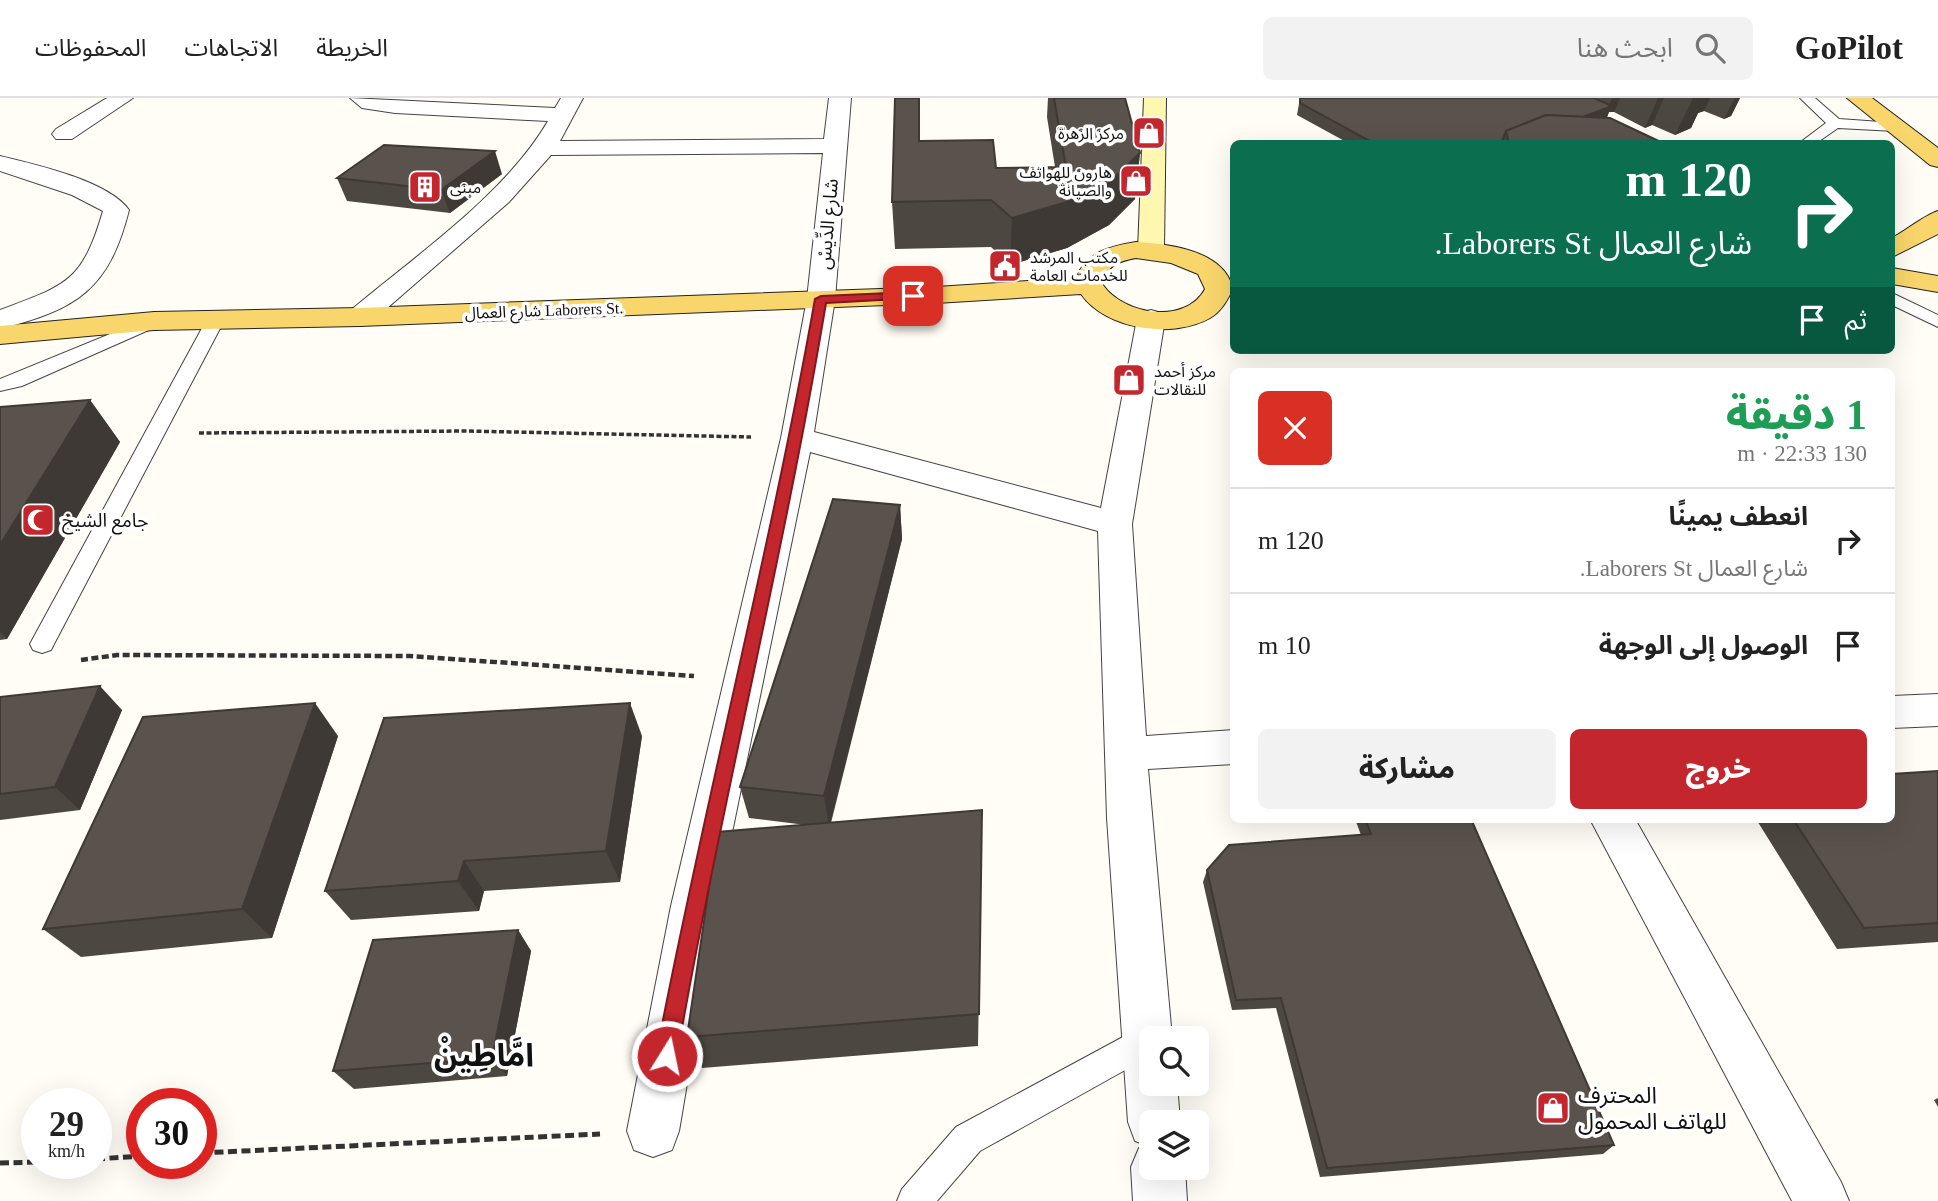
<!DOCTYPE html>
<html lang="ar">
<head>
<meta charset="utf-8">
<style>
	body { margin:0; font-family:"Times New Roman","Noto Sans Arabic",serif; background:#f2f2f2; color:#222; direction:rtl; height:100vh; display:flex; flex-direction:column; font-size:26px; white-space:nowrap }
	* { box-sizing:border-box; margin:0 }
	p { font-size:23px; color:#767676 }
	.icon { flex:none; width:38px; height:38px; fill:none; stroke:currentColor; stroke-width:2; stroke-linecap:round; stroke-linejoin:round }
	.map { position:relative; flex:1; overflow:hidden; direction:ltr }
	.sheet { position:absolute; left:1230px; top:270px; width:665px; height:455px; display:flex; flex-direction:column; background:#fff; border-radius:10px; box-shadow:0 7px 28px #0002; direction:rtl }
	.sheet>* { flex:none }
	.hud { position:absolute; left:1230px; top:42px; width:665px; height:214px; border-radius:10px; box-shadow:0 7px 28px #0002; direction:rtl; background:#0b6e4f; color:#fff; overflow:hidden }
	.fabs { position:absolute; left:1139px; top:928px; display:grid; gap:14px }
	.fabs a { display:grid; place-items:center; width:70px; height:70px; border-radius:10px; background:#fff; box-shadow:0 7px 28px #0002; font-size:35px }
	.speed { position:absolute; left:21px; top:990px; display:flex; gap:14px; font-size:35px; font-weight:700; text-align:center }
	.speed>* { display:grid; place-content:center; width:91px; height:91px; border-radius:50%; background:#fff; box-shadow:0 7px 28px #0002; line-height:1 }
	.speed small { font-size:18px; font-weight:400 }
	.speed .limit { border:10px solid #d22; background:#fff; color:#111 }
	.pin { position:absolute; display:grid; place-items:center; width:60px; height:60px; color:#fff; margin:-30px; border-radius:14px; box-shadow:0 4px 10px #0006 }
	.me { position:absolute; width:77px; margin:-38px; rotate:10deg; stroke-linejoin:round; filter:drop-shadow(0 0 5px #0008) }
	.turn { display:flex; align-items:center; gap:24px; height:147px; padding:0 28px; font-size:32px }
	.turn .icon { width:91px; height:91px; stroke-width:2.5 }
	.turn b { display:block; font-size:49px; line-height:60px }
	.then { display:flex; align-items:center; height:66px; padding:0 28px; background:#0003; gap:14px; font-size:26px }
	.round { display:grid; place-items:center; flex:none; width:74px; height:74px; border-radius:10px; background:#f2f2f2 }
	.headline { display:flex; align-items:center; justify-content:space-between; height:119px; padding:0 28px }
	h1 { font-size:42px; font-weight:800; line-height:52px; color:#1e9e55 }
	.primary-button { display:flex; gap:14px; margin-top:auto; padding:14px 28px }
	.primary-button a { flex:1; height:80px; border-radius:10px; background:#c4262e; color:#fff; font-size:28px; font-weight:800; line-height:80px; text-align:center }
	.primary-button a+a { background:#f2f2f2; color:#222 }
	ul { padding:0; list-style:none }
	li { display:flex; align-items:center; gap:21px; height:105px; padding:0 28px; border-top:2px solid #e0e0e0 }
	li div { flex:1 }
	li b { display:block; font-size:26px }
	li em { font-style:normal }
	header { display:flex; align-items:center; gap:42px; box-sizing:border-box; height:98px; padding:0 35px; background:#fff; border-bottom:2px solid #e0e0e0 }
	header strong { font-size:33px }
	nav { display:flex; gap:38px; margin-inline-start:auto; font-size:24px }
	.search { width:490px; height:63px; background:#f2f2f2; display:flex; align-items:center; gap:18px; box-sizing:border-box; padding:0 24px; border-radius:10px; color:#767676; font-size:26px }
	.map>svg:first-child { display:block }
</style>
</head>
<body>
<header>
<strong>GoPilot</strong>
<div class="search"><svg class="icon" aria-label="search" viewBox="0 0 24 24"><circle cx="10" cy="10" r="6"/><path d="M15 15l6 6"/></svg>ابحث هنا</div>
<nav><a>الخريطة</a><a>الاتجاهات</a><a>المحفوظات</a></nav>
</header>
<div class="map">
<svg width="1938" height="1103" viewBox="0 0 1938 1103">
	<rect width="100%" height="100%" fill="#fffdf5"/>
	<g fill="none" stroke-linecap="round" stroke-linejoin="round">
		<defs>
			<g id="lane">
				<polygon points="1800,0 1815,0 1839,21 1895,25 1902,29 1895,33 1838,30 1815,46 1798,46 1826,25"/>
				<polygon points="1892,195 1938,217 1938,229 1892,207"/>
				<polygon points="216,216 225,221 54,546 51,552 42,555 33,552 30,546 207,221"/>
				<polygon points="154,218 163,223 160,227 22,288 0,293 0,281"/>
				<polygon points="1147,926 1158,931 1162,940 1152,940 1152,957 980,1053 937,1103 897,1103 902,1091 956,1029"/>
			</g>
			<g id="street">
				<polygon points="107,0 133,0 72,41 56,41 52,36 56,31"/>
				<path d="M350,0L555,10L561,0H583L560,43L824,41L829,0H851L835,201L814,334L1101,410L1137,221L1141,215L1151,212L1161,215L1165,221L1132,426L1146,638L1234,632V666L1148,671L1172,940H1152V985H1177L1180,1024H1152V1069H1185L1187,1103H1133L1131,1069L1139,1050L1146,1047L1135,1043L1128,1024L1107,720L1098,433L810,354L717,808L679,1033L672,1052L653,1059L634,1052L627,1033L671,808L781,340L807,201L823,55L551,57L509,104L370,225L360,228L350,225L346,219L350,213C415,158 505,97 548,23L395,15L362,10Z"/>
				<path d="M0,58C34,66 109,83 129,112C109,191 78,211 0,231V212C66,187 82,185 103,113L72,97L0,73Z"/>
				<polygon points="1938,596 1938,628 1892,630 1892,598"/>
				<polygon points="1590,721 1635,721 1841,1084 1849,1103 1792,1103"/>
			</g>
			<polygon id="secondary" points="1144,0 1166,0 1164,152 1160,158 1142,158 1138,152"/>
			<g id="primary">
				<polygon points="1847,0 1872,0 1938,50 1938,69 1930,67"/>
				<path d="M1938,113V136L1892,159V140C1905,133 1925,117 1938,113Z"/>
				<path d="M1136,144C1169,146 1224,152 1233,191C1227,202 1222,213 1210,220C1173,241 1106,232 1081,196L936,205L360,228L154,232L0,246V228L154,214L360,210L936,189L1076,180C1086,154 1111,148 1136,144ZM1136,160L1171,165L1198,176L1205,191C1186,227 1124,217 1103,187C1105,168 1119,163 1136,160Z"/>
				<polygon points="1892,170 1938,178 1938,194 1892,186"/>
			</g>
		</defs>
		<use href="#lane" stroke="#444" stroke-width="2"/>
		<use href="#street" stroke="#444" stroke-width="2"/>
		<use href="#secondary" stroke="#333" stroke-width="2"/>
		<use href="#primary" stroke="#222" stroke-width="2"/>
		<polyline stroke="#333" stroke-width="3.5" stroke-dasharray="5 2.5" stroke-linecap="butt" points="199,335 466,333 751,339"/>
		<polyline stroke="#333" stroke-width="4.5" stroke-dasharray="7 3.5" stroke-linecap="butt" points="81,562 117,557 410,558 694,578"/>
		<g stroke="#333" stroke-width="5" stroke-dasharray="9 4.5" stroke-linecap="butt">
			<polyline points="201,1055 600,1036"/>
			<polyline points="96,1061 142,1058"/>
			<polyline points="0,1065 37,1064"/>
		</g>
		<use href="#lane" fill="#fff" fill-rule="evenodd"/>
		<use href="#street" fill="#fff" fill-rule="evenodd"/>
		<use href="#secondary" fill="#fff6b0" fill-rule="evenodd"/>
		<use href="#primary" fill="#f9d66b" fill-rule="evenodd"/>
	</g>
	<g fill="#4d4742">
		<polygon points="1048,0 1125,0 1140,55 1135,101 1109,127 1067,150 1010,167 991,149 895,151 892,104 920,43 996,70 1055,69 1047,19"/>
		<polygon points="1300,0 1740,0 1731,18 1724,21 1704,13 1698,15 1691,30 1675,37 1652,27 1645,30 1614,14 1609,14 1607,19 1605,20 1665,46 1350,46 1297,17"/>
		<polygon points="502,76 450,115 347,103 337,80"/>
		<polygon points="90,302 120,344 7,541 0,542 0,309"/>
		<polygon points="900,407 902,441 831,725 982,712 978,948 702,970 687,939 806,727 749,720 740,689"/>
		<polygon points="0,599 122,612 80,712 0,722"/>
		<polygon points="338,638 272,840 81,859 43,831"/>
		<polygon points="642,638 620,784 484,793 479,813 351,822 325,793"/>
		<polygon points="1938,673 1938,844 1837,851 1756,721 1892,721"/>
		<polygon points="1355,721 1471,721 1614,1047 1603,1056 1320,1079 1276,910 1232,912 1203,784 1207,772 1361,737"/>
		<polygon points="518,832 531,853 507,978 354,991 333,973"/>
		<polygon points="1938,1000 1938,1009 1934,1002"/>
	</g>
	<g fill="#3f3936">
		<polygon points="919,0 920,23 920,89 919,43"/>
		<polygon points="1612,0 1620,0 1614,14 1609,14 1607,19 1539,46 1513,46 1608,9"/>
		<polygon points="1658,0 1664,0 1652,27 1645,30"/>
		<polygon points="1693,0 1710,0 1704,13 1698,15 1691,30 1675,37"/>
		<polygon points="1735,0 1740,0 1731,18 1724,21"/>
		<polygon points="495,53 502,76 450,115 441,92"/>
		<polygon points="1140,55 1135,101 1109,127 1067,150 1010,167 1012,120"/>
		<polygon points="90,302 120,344 7,541 0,534 0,447"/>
		<polygon points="900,407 902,441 829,729 824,698"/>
		<polygon points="100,588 122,612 80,712 55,689"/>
		<polygon points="315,605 338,638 272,840 242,811"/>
		<polygon points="630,605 642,638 620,784 606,753"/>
		<polygon points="464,763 484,793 479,813 458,783"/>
		<polygon points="518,832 531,853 507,978 492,960"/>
	</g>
	<g fill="#5a524d" stroke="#3f3936" stroke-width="2">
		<polygon points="895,0 919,0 919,43 993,42 996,70 1066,69 1054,0 1125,0 1140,55 1113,81 1070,103 1012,120 991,102 892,104"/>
		<polygon points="1300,0 1594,0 1612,8 1583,19 1546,17 1506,33 1501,46 1375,46 1300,5"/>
		<polygon points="1546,17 1610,20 1665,46 1509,46 1506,33"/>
		<polygon points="384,47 495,53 441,92 337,80"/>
		<polygon points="90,302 0,447 0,309"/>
		<polygon points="833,401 900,407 824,698 740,689"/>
		<polygon points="100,588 55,689 0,696 0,599"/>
		<polygon points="315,605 242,811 43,831 143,619"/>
		<polygon points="630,605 606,753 464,763 458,783 325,793 384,620"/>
		<polygon points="1938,673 1938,825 1864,830 1793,721 1892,721 1892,676"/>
		<polygon points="982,712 979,916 687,939 717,734"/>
		<polygon points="1365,721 1471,721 1614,1047 1327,1070 1281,900 1236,902 1207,772 1229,747 1371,736"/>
		<polygon points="518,832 492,960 333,973 373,842"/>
	</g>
	<path fill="#c4262e" stroke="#7f191e" stroke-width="2" d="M913,194L917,195V200L826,205C784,457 721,706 677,958L674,965L667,969L659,965L656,958C704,705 770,455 815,201L821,198Z"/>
	<defs>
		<symbol id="shop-square" viewBox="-11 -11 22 22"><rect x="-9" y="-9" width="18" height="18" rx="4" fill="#c4262e" stroke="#fff"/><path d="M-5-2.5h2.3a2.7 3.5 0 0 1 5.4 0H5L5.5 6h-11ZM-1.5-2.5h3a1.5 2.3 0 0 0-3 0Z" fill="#fff"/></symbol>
		<symbol id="building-square" viewBox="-11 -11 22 22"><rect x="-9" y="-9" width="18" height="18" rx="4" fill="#c4262e" stroke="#fff"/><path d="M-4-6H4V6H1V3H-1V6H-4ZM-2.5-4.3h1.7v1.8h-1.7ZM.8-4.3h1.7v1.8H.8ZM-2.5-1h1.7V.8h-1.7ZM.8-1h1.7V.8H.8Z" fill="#fff"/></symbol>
		<symbol id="civic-square" viewBox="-11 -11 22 22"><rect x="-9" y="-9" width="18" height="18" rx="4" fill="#c4262e" stroke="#fff"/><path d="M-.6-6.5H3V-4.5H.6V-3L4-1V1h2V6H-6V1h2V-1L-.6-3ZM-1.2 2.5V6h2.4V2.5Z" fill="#fff"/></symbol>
		<symbol id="mosque-square" viewBox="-11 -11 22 22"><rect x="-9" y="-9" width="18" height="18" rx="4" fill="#c4262e" stroke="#fff"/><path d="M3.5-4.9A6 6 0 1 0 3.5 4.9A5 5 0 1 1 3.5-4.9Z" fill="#fff"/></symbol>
	</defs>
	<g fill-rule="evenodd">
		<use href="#shop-square" x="1130" y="16" width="38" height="38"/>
		<use href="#shop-square" x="1117" y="64" width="38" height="38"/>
		<use href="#building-square" x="406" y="70" width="38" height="38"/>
		<use href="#civic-square" x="986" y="149" width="38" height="38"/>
		<use href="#shop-square" x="1110" y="263" width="38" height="38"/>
		<use href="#mosque-square" x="19" y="403" width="38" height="38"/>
		<use href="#shop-square" x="1534" y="991" width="38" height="38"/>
	</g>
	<g text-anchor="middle" stroke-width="7" stroke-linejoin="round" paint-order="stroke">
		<g font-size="16" fill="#111" stroke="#fff" text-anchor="start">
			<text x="1124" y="41" text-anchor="end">مركز الزهرة</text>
			<text x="1112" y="80" text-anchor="end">هارون للهواتف<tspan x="1112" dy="18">والصيانة</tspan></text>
			<text x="450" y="95">مبنى</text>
			<text x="1030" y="165">مكتب المرشد<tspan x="1030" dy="18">للخدمات العامة</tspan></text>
			<text x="1154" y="279">مركز أحمد<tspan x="1154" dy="18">للنقالات</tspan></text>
		</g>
		<g font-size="16" fill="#111" stroke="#fff">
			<text transform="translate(544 212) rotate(-2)" y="6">شارع العمال Laborers St.</text>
		</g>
		<g font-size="19" fill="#111" stroke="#fff">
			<text transform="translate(827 126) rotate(-85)" y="7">شارع الدِّيسْ</text>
		</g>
		<g font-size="19" fill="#111" stroke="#fff" text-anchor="start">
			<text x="62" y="429">جامع الشيخ</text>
		</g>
		<g font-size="23" fill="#111" stroke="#fff" text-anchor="start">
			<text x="1578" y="1005">المحترف<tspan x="1578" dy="26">للهاتف المحمول</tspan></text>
		</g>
		<g font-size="32" font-weight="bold" fill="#111" stroke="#fff">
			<text x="484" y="968">امَّاطِينْ</text>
		</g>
	</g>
</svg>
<div class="fabs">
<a><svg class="icon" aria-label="search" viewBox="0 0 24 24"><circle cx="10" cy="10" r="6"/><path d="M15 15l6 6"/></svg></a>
<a><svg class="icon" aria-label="layers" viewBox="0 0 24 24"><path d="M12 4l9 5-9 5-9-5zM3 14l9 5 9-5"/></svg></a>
</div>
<div class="speed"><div>29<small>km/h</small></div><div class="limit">30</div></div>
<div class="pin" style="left:913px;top:198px;background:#d93025"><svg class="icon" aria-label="arrive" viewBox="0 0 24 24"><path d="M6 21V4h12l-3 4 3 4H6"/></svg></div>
<svg class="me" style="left:667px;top:958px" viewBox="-20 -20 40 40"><circle r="17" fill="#c4262e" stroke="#fff" stroke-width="3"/><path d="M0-11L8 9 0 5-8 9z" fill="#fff"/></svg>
<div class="hud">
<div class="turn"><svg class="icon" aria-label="right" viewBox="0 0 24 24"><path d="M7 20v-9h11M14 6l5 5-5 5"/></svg><div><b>120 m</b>شارع العمال Laborers St.</div></div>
<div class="then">ثم<svg class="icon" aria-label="arrive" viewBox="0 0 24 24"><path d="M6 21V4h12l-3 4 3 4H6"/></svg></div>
</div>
<section class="sheet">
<div class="headline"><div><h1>1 دقيقة</h1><p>130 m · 22:33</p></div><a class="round" style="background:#d93025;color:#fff"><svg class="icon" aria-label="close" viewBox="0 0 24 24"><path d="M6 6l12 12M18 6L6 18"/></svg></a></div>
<ul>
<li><svg class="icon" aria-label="right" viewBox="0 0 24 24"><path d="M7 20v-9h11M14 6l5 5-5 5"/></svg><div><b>انعطف يمينًا</b><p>شارع العمال Laborers St.</p></div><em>120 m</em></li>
<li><svg class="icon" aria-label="arrive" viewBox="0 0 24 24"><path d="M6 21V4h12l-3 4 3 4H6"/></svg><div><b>الوصول إلى الوجهة</b></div><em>10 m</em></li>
</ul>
<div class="primary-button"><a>خروج</a><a>مشاركة</a></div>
</section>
</div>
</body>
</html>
